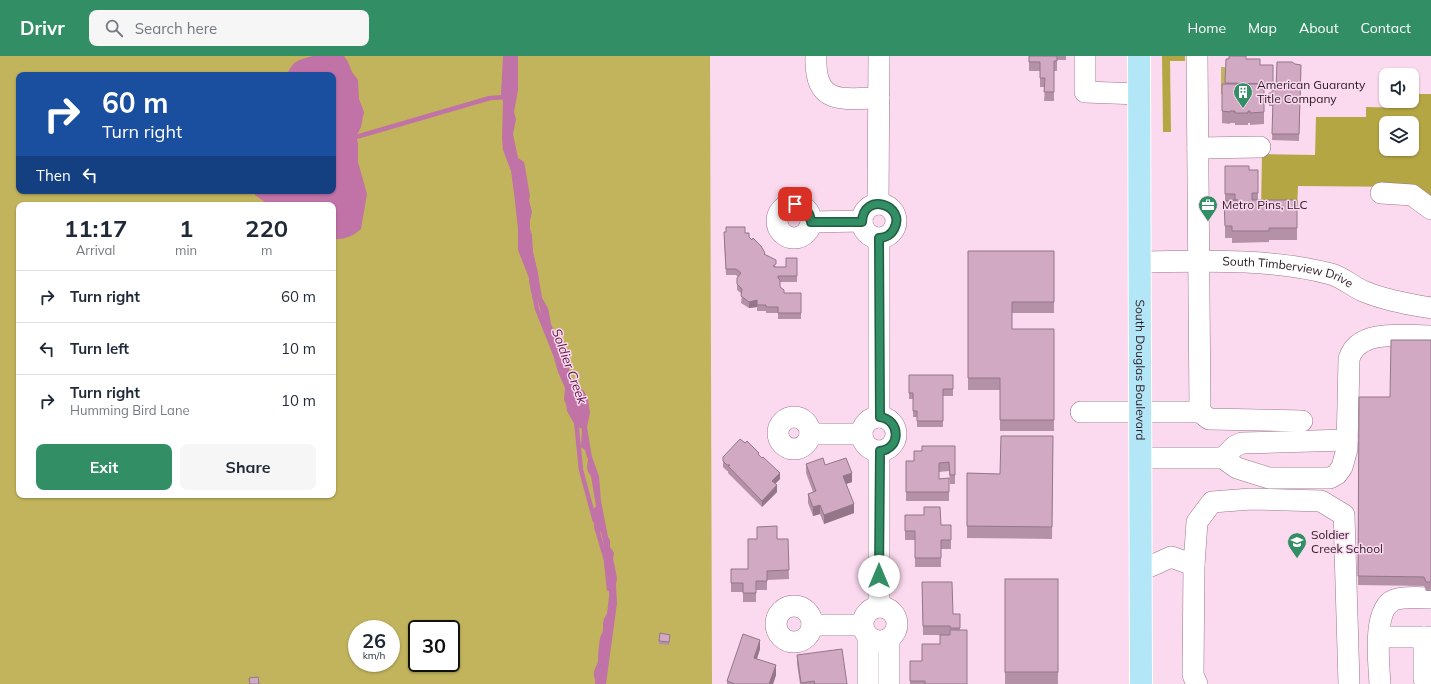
<!DOCTYPE html>
<html lang="en">
<head>
<meta charset="utf-8">
<style>
	body { margin:0; font-family:Mulish,sans-serif; background:#f6f6f7; color:#1f2937; height:100vh; display:flex; flex-direction:column; font-size:15px; white-space:nowrap }
	* { box-sizing:border-box; margin:0 }
	p { font-size:13px; color:#747a83 }
	.icon { flex:none; width:22px; height:22px; fill:none; stroke:currentColor; stroke-width:2; stroke-linecap:round; stroke-linejoin:round }
	.map { position:relative; flex:1; overflow:hidden }
	.side { position:absolute; left:16px; top:146px; width:320px; height:296px; display:flex; flex-direction:column; background:#fff; border-radius:8px; box-shadow:0 1px 3px #0004 }
	.side>* { flex:none }
	.hud { position:absolute; left:16px; top:16px; width:320px; height:122px; border-radius:8px; box-shadow:0 1px 3px #0004; background:#1a4fa0; color:#fff; overflow:hidden }
	.tools { position:absolute; left:1379px; top:12px; display:grid; gap:8px }
	.tools a { display:grid; place-items:center; width:40px; height:40px; border-radius:8px; background:#fff; box-shadow:0 1px 3px #0004; font-size:20px }
	.speed { position:absolute; left:348px; top:564px; display:flex; gap:8px; font-size:20px; font-weight:700; text-align:center }
	.speed>* { display:grid; place-content:center; width:52px; height:52px; border-radius:50%; background:#fff; box-shadow:0 1px 3px #0004; line-height:1 }
	.speed small { font-size:10px; font-weight:400 }
	.speed .limit { border:2px solid #111; border-radius:6px; background:#fff; color:#111 }
	.pin { position:absolute; display:grid; place-items:center; width:34px; height:34px; color:#fff; margin:-17px; border-radius:8px; box-shadow:0 2px 6px #0006 }
	.me { position:absolute; width:44px; margin:-22px; rotate:0deg; stroke-linejoin:round; filter:drop-shadow(0 0 3px #0008) }
	.turn { display:flex; align-items:center; gap:14px; height:84px; padding:0 20px; font-size:18px }
	.turn .icon { width:52px; height:52px; stroke-width:2.5 }
	.turn b { display:block; font-size:28px; line-height:34px }
	.then { display:flex; align-items:center; height:38px; padding:0 20px; background:#0003; gap:8px; font-size:15px }
	.eta { display:flex; justify-content:space-evenly; align-items:center; height:68px; text-align:center }
	.eta b { font-size:24px; font-weight:700; line-height:28px }
	.cta { display:flex; gap:8px; margin-top:auto; padding:8px 20px }
	.cta a { flex:1; height:46px; border-radius:8px; background:#328e65; color:#fff; font-size:16px; font-weight:700; line-height:46px; text-align:center }
	.cta a+a { background:#f6f6f7; color:#1f2937 }
	ul { padding:0; list-style:none }
	li { display:flex; align-items:center; gap:12px; height:52px; padding:0 20px; border-top:1px solid #e0e1e3 }
	li div { flex:1 }
	li b { display:block; font-size:15px }
	li em { font-style:normal }
	header { display:flex; align-items:center; gap:24px; box-sizing:border-box; height:56px; padding:0 20px; background:#328e65; color:#fff }
	header strong { font-size:19px }
	nav { display:flex; gap:22px; margin-inline-start:auto; font-size:14px }
	.search { width:280px; height:36px; background:#f6f6f7; display:flex; align-items:center; gap:10px; box-sizing:border-box; padding:0 14px; border-radius:8px; color:#747a83; font-size:15px }
	.map>svg:first-child { display:block }
</style>
</head>
<body>
<header>
<strong>Drivr</strong>
<div class="search"><svg class="icon" aria-label="search" viewBox="0 0 24 24"><circle cx="10" cy="10" r="6"/><path d="M15 15l6 6"/></svg>Search here</div>
<nav><a>Home</a><a>Map</a><a>About</a><a>Contact</a></nav>
</header>
<div class="map">
<svg width="1431" height="628" viewBox="0 0 1431 628">
	<rect width="100%" height="100%" fill="#fbd9ee"/>
	<g fill="#c1b45c" fill-rule="evenodd">
		<path d="M0,0H710L712,628H0ZM19,19H333V135H19ZM19,149H333V439H19ZM357,573H391V607H357ZM417,573H451V607H417Z"/>
		<polygon points="1221,11 1225,11 1225,34 1232,38 1221,38"/>
	</g>
	<g fill="#b5a644" fill-rule="evenodd">
		<polygon points="1162,0 1185,0 1185,5 1170,5 1171,76 1163,76"/>
		<path d="M1412,38H1431V144L1414,131L1298,130L1297,154H1261L1262,98L1315,99L1316,61H1366V51L1412,52ZM1386,67H1412V93H1386Z"/>
	</g>
	<g fill="#c172a6">
		<path d="M313,0H344L348,6L352,16L358,24L359,43L364,56L361,71L356,81L358,87V106L367,138L361,173C353,180 344,184 333,183V149H269L255,139L253,135H333V19H287C293,4 299,4 313,0Z"/>
		<path d="M503,0H518V34L514,56L516,63L513,78L518,102L524,106L525,111L530,140L529,144L532,156L530,164V173L532,179L533,196L538,217L542,242L548,252L551,268L565,302L569,310L570,320L574,323L578,332L584,335L588,343L590,357L587,371L592,401L599,420L601,445L608,481L610,484V491L614,497L613,502L617,522L616,529L617,547L606,628H595C596,624 594,623 594,619C593,613 598,609 598,604C598,597 599,589 600,582C601,579 603,576 603,573C603,567 603,563 607,558L609,541V516L605,515L603,491L604,489L601,476L596,473L595,469L592,464V458L594,457L593,454L596,450L591,420L588,416L587,411L588,403L587,401L585,394L581,391L582,373L575,369L567,355L566,348L564,344L565,332L558,316L552,295L554,291L553,289V288L548,275H547L545,272L538,245L518,194V173L514,137L511,115L503,94L502,83L503,45L501,38Z"/>
	</g>
	<g fill="none" stroke-linecap="round" stroke-linejoin="round">
		<g stroke="#c172a6" stroke-width="4.5">
			<polyline points="356,81 490,42 507,41"/>
			<polyline points="531,224 537,253 555,298"/>
			<polyline points="576,364 581,414 594,462"/>
			<polyline points="596,470 606,504 609,533"/>
		</g>
		<defs>
			<g id="minor">
				<path d="M816,0C814,49 841,43 879,42"/>
				<polyline points="1085,0 1085,36 1139,38"/>
				<polyline points="1197,0 1200,356"/>
				<polyline points="1198,92 1260,91"/>
				<polyline points="1381,137 1412,139 1431,153"/>
				<circle cx="879" cy="165" r="17"/>
				<circle cx="794" cy="165" r="17"/>
				<polyline points="878,148 879,0"/>
				<polyline points="811,166 862,165"/>
				<polyline points="879,182 879,361"/>
				<path id="s1" d="M1139,206C1203,205 1269,202 1331,218C1342,221 1352,230 1363,235C1384,244 1409,248 1431,252"/>
				<polyline points="1081,356 1200,356 1209,363 1302,365"/>
				<circle cx="794" cy="377" r="16"/>
				<circle cx="879" cy="378" r="17"/>
				<polyline points="810,378 862,378"/>
				<path d="M1140,402H1223L1237,412L1269,422H1330L1337,418L1342,411L1347,393L1349,303C1358,272 1405,280 1431,280"/>
				<polyline points="1223,402 1235,390 1242,387 1347,384"/>
				<polyline points="1140,511 1151,510 1171,501 1194,509"/>
				<circle cx="794" cy="568" r="18"/>
				<circle cx="880" cy="568" r="17"/>
				<polyline points="879,551 879,395"/>
				<polyline points="812,569 862,569"/>
				<polyline points="868,581 868,628"/>
				<polyline points="1379,581 1431,581"/>
				<polyline points="1424,581 1424,623 1431,623"/>
				<polyline points="889,583 889,628"/>
				<polyline points="1197,628 1193,619 1194,509 1197,466 1212,446 1251,443 1321,445 1344,459 1349,628"/>
				<path d="M1380,628C1379,608 1372,553 1394,544C1405,540 1419,542 1431,542"/>
			</g>
			<g id="major">
				<path id="s2" d="M1139,0L1141,628"/>
			</g>
		</defs>
		<use href="#minor" stroke="#9c768e" stroke-width="22"/>
		<use href="#major" stroke="#fff" stroke-width="24"/>
		<use href="#minor" stroke="#fff" stroke-width="21"/>
		<use href="#major" stroke="#b3e6f7" stroke-width="22"/>
	</g>
	<g fill="#b591a8">
		<polygon points="1029,0 1066,0 1066,4 1057,4 1057,15 1054,15 1054,45 1044,45 1045,31 1040,31 1040,15 1029,15"/>
		<polygon points="1246,3 1260,9 1273,9 1273,34 1264,34 1264,68 1250,69 1250,67 1248,67 1248,69 1235,69 1235,67 1230,67 1230,68 1222,67 1222,28 1225,28"/>
		<polygon points="1295,8 1301,9 1299,85 1272,84 1273,50 1269,50 1269,44 1272,37 1276,34"/>
		<polygon points="1225,110 1249,114 1258,114 1258,144 1297,144 1297,184 1269,184 1269,186 1232,187 1232,182 1225,182"/>
		<polygon points="745,177 765,199 776,211 786,211 797,202 797,226 780,226 780,231 784,237 801,237 801,263 778,263 778,257 766,257 766,255 757,255 757,251 749,252 741,247 742,238 737,234 737,222 738,221 736,219 726,219 724,182"/>
		<polygon points="968,195 1054,195 1054,257 1012,257 1012,273 1054,273 1054,375 1000,375 1000,334 968,334"/>
		<polygon points="1431,284 1431,535 1426,535 1424,530 1358,529 1359,341 1390,341"/>
		<polygon points="909,319 953,319 953,340 943,340 943,371 917,371 917,361 913,361 913,343 909,343"/>
		<polygon points="1053,380 1052,483 967,482 967,417 1000,418"/>
		<polygon points="745,387 759,399 780,423 775,428 777,436 762,451 728,417 728,415 727,415 723,411 723,405"/>
		<polygon points="955,390 955,428 950,428 949,415 939,416 939,423 949,422 949,445 906,445 906,405 914,405 922,395"/>
		<polygon points="806,408 825,409 852,426 846,428 854,457 824,468 820,458 813,460 808,447 808,438 813,436 806,417"/>
		<polygon points="905,459 941,469 951,469 951,493 941,493 941,511 915,511 915,484 905,484"/>
		<polygon points="777,483 788,483 789,523 767,524 767,534 756,534 756,546 743,546 743,536 731,536 731,513 748,513"/>
		<rect x="1005" y="523" width="53" height="105"/>
		<polygon points="922,526 953,558 960,558 960,574 967,628 910,628 910,605 922,605 950,579 923,579"/>
		<polygon points="670,582 669,589 659,588 659,585"/>
		<polygon points="760,593 757,603 776,619 773,628 727,628 727,625"/>
		<polygon points="797,599 847,628 800,628 797,608"/>
	</g>
	<g fill="#937688">
		<polygon points="757,244 757,251 749,252 749,246"/>
		<polygon points="780,417 780,423 772,431 772,425"/>
		<polygon points="852,417 852,426 843,429 843,420"/>
		<polygon points="777,429 777,436 762,451 762,445"/>
		<polygon points="854,448 854,457 824,468 824,459"/>
		<polygon points="820,449 820,458 813,460 813,451"/>
		<polygon points="760,584 760,593 754,611 754,602"/>
		<polygon points="776,609 776,619 773,628 769,628"/>
	</g>
	<g fill="#d2a9c3" stroke="#937688">
		<polygon points="1029,0 1057,0 1057,5 1054,5 1054,36 1044,36 1045,22 1040,22 1040,6 1029,6"/>
		<polygon points="1229,0 1246,0 1246,3 1260,3 1260,9 1273,9 1273,28 1225,27 1226,3 1229,3"/>
		<polygon points="1277,6 1292,6 1295,8 1301,9 1299,78 1272,78 1273,44 1269,44 1269,37 1272,37 1272,34 1276,34"/>
		<polygon points="1222,28 1264,28 1264,56 1250,57 1250,55 1248,55 1248,57 1235,57 1235,55 1230,55 1230,56 1222,55"/>
		<polygon points="1225,110 1249,110 1249,114 1258,114 1258,137 1252,137 1252,144 1297,144 1297,172 1269,172 1269,175 1232,175 1232,170 1225,170 1224,145 1238,144 1235,144 1235,138 1225,138"/>
		<polygon points="726,171 745,171 745,177 749,177 749,181 752,184 753,182 761,190 765,197 764,198 776,204 776,208 773,210 775,211 786,211 786,202 797,202 797,220 778,220 778,222 780,224 780,231 784,234 784,237 801,237 801,257 778,257 778,251 766,251 766,249 757,249 757,244 749,246 741,240 742,233 737,228 737,222 741,217 736,213 726,213 724,176 726,176"/>
		<polygon points="968,195 1054,195 1054,246 1012,246 1012,273 1054,273 1054,364 1000,364 1000,322 968,322"/>
		<polygon points="1391,284 1431,284 1431,526 1426,526 1424,521 1358,520 1359,341 1390,341"/>
		<polygon points="909,319 953,319 953,333 943,333 943,365 917,365 917,355 913,355 913,337 909,337"/>
		<polygon points="1001,380 1053,380 1052,471 967,470 967,417 1000,418"/>
		<polygon points="740,383 745,387 747,385 759,397 758,398 762,402 763,401 780,417 772,425 777,429 762,445 728,410 730,409 727,409 723,405 723,401"/>
		<polygon points="922,390 955,390 955,419 950,419 949,406 939,407 939,423 949,422 949,436 906,436 906,405 914,405 914,395 922,395"/>
		<polygon points="823,402 825,409 846,402 852,417 843,420 854,448 824,459 820,449 813,451 808,438 816,435 806,408"/>
		<polygon points="924,451 940,451 941,469 951,469 951,484 941,484 941,502 915,502 915,475 905,475 905,459 924,459"/>
		<polygon points="777,470 777,483 788,483 789,514 767,515 767,525 756,525 756,537 743,537 743,527 731,527 731,513 748,513 748,483 757,483 757,471"/>
		<rect x="1005" y="523" width="53" height="93"/>
		<polygon points="922,526 952,526 953,558 960,558 960,572 950,572 950,570 923,570"/>
		<polygon points="950,574 967,574 967,628 925,628 925,625 910,625 910,605 922,605 922,588 940,588 940,579 950,579"/>
		<polygon points="660,577 670,579 669,586 659,585"/>
		<polygon points="743,578 760,584 754,602 776,609 769,628 735,628 727,625"/>
		<polygon points="842,593 847,628 815,628 814,625 801,627 797,599"/>
		<polygon points="258,621 259,628 250,628 249,622"/>
	</g>
	<g fill="none" stroke-linecap="round" stroke-linejoin="round">
		<defs>
			<path id="route" d="M795,148C805,150 810,156 811,166H862C863,135 907,149 894,173C891,179 885,182 879,182L880,361C901,364 901,393 880,395L879,520"/>
		</defs>
		<use href="#route" stroke="#205c42" stroke-width="10"/>
		<use href="#route" stroke="#328e65" stroke-width="7"/>
	</g>
	<defs>
		<symbol id="building-pin" viewBox="-11 -11 22 30"><path d="M0 17L-7.5 6A9.5 9.5 0 1 1 7.5 6Z" fill="#328e65" stroke="#fbd9ee"/><path d="M-4-6H4V6H1V3H-1V6H-4ZM-2.5-4.3h1.7v1.8h-1.7ZM.8-4.3h1.7v1.8H.8ZM-2.5-1h1.7V.8h-1.7ZM.8-1h1.7V.8H.8Z" fill="#fff"/></symbol>
		<symbol id="office-pin" viewBox="-11 -11 22 30"><path d="M0 17L-7.5 6A9.5 9.5 0 1 1 7.5 6Z" fill="#328e65" stroke="#fbd9ee"/><path d="M-6-3h4V-5.5h4V-3h4V5H-6ZM-1-4.5V-3h2v-1.5ZM-6 0V1H6V0Z" fill="#fff"/></symbol>
		<symbol id="school-pin" viewBox="-11 -11 22 30"><path d="M0 17L-7.5 6A9.5 9.5 0 1 1 7.5 6Z" fill="#328e65" stroke="#fbd9ee"/><path d="M0-5L7-2L0 1L-7-2ZM-4 1L0 2.5L4 1V4Q0 6-4 4Z" fill="#fff"/></symbol>
	</defs>
	<g fill-rule="evenodd">
		<use href="#building-pin" x="1232" y="25" width="22" height="30"/>
		<use href="#office-pin" x="1197" y="138" width="22" height="30"/>
		<use href="#school-pin" x="1286" y="475" width="22" height="30"/>
	</g>
	<g text-anchor="middle" stroke-width="3" stroke-linejoin="round" paint-order="stroke">
		<g font-size="12" fill="#281923" stroke="#fbd9ee" text-anchor="start">
			<text x="1257" y="33">American Guaranty<tspan x="1257" dy="14">Title Company</tspan></text>
			<text x="1222" y="153">Metro Pins, LLC</text>
			<text x="1311" y="483">Soldier<tspan x="1311" dy="14">Creek School</tspan></text>
		</g>
		<g font-size="12" fill="#281923" stroke="#fbd9ee">
			<text dy="4" stroke="none"><textPath href="#s1" startOffset="150">South Timberview Drive</textPath></text>
			<text dy="4" stroke="none"><textPath href="#s2" startOffset="314">South Douglas Boulevard</textPath></text>
		</g>
		<g font-size="13" font-style="italic" fill="#5b1348" stroke="#fbd9ee">
			<text transform="translate(570 310) rotate(70)" y="5">Soldier Creek</text>
		</g>
	</g>
</svg>
<div class="tools">
<a><svg class="icon" aria-label="sound" viewBox="0 0 24 24"><path d="M4 9h4l5-4v14l-5-4H4zM17 9q2 3 0 6"/></svg></a>
<a><svg class="icon" aria-label="layers" viewBox="0 0 24 24"><path d="M12 4l9 5-9 5-9-5zM3 14l9 5 9-5"/></svg></a>
</div>
<div class="speed"><div>26<small>km/h</small></div><div class="limit">30</div></div>
<div class="pin" style="left:795px;top:148px;background:#d93025"><svg class="icon" aria-label="arrive" viewBox="0 0 24 24"><path d="M6 21V4h12l-3 4 3 4H6"/></svg></div>
<svg class="me" style="left:879px;top:520px" viewBox="-20 -20 40 40"><circle r="19" fill="#fff"/><path d="M0-13L10 11 0 6-10 11z" fill="#328e65"/></svg>
<div class="hud">
<div class="turn"><svg class="icon" aria-label="right" viewBox="0 0 24 24"><path d="M7 20v-9h11M14 6l5 5-5 5"/></svg><div><b>60 m</b>Turn right</div></div>
<div class="then">Then<svg class="icon" aria-label="left" viewBox="0 0 24 24"><path d="M17 20v-9H6M10 6l-5 5 5 5"/></svg></div>
</div>
<section class="side">
<div class="eta">
<div><b>11:17</b><p>Arrival</p></div>
<div><b>1</b><p>min</p></div>
<div><b>220</b><p>m</p></div>
</div>
<ul>
<li><svg class="icon" aria-label="right" viewBox="0 0 24 24"><path d="M7 20v-9h11M14 6l5 5-5 5"/></svg><div><b>Turn right</b></div><em>60 m</em></li>
<li><svg class="icon" aria-label="left" viewBox="0 0 24 24"><path d="M17 20v-9H6M10 6l-5 5 5 5"/></svg><div><b>Turn left</b></div><em>10 m</em></li>
<li><svg class="icon" aria-label="right" viewBox="0 0 24 24"><path d="M7 20v-9h11M14 6l5 5-5 5"/></svg><div><b>Turn right</b><p>Humming Bird Lane</p></div><em>10 m</em></li>
</ul>
<div class="cta"><a>Exit</a><a>Share</a></div>
</section>
</div>
</body>
</html>
